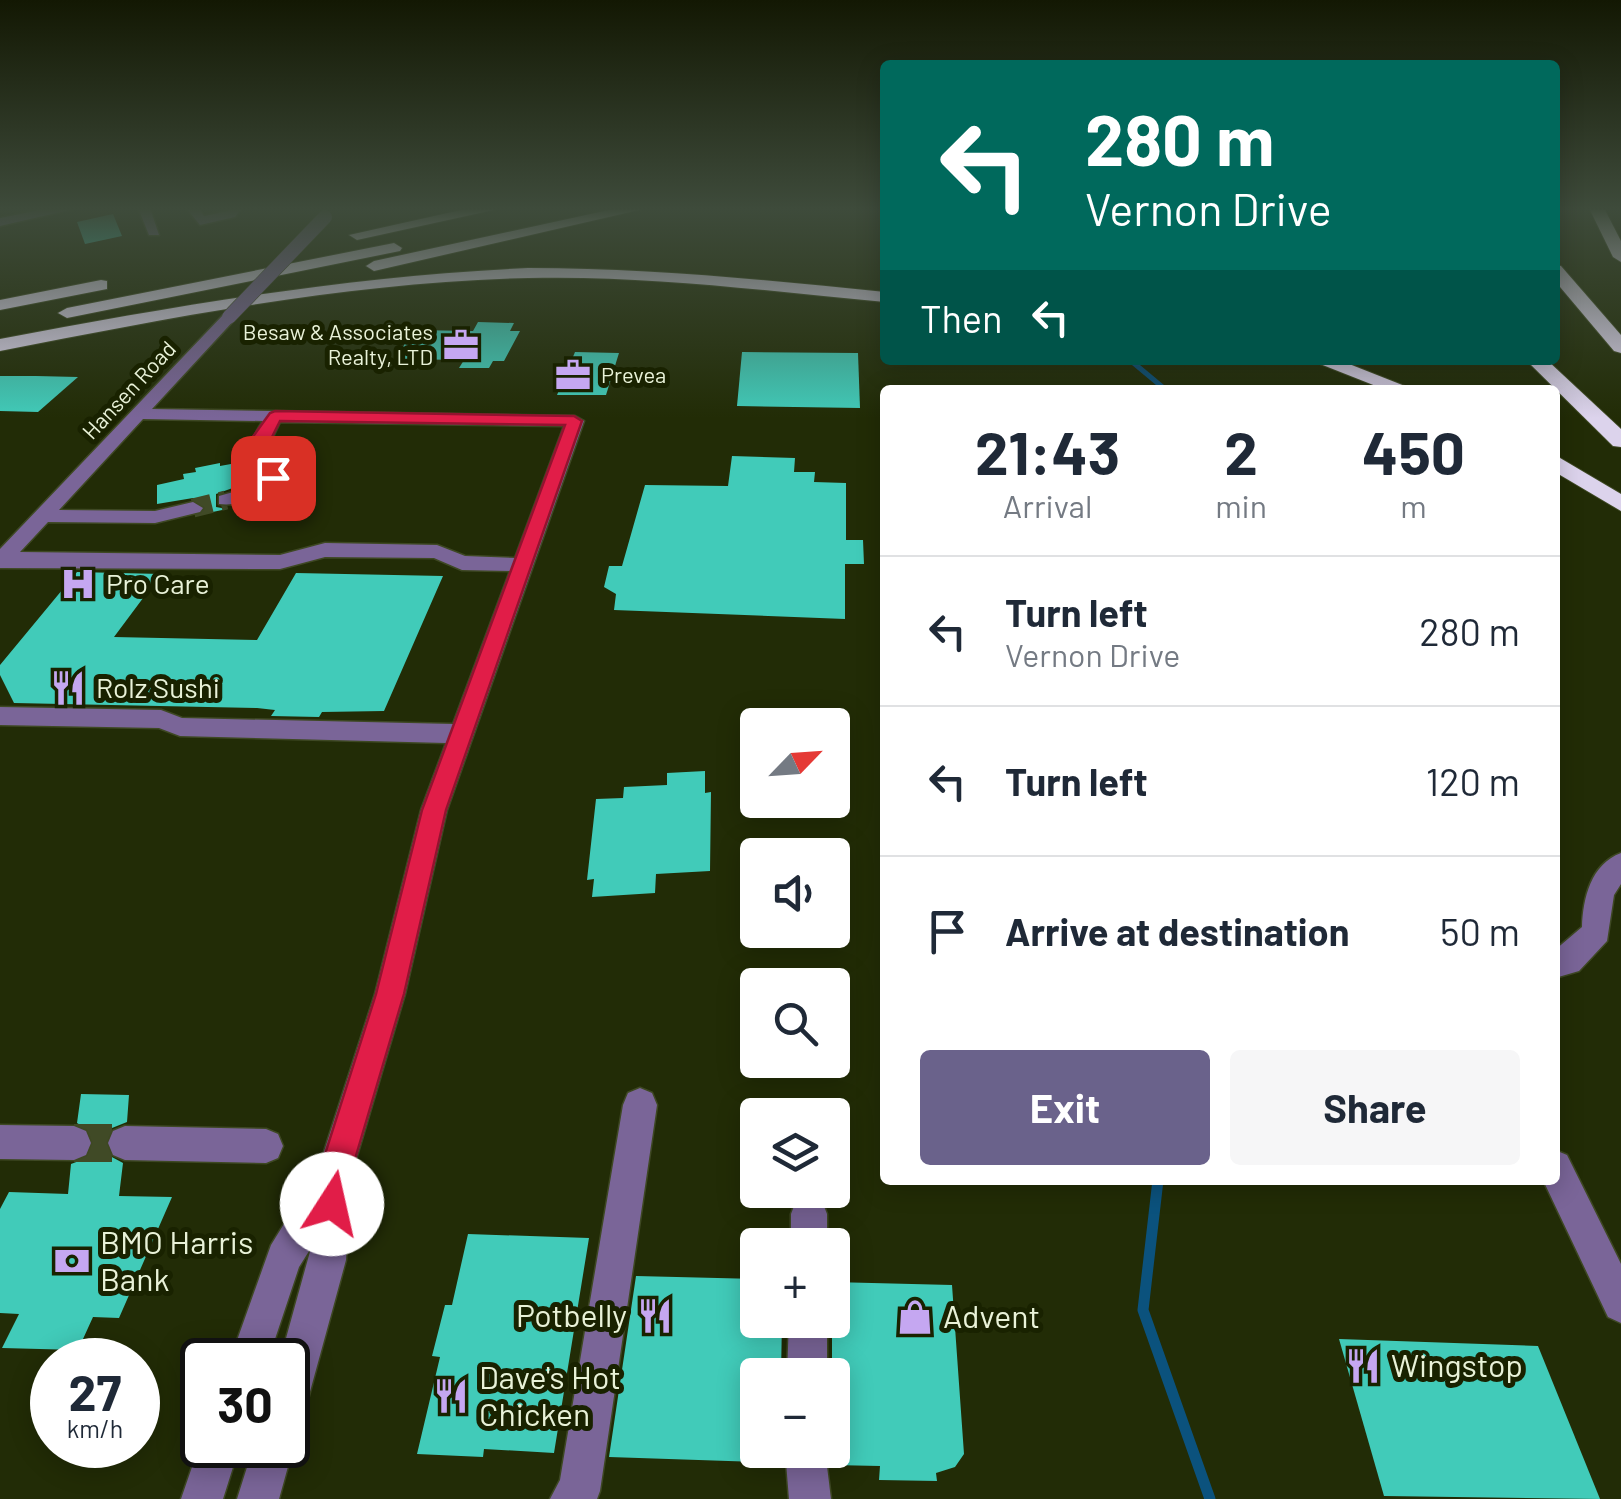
<!DOCTYPE html>
<html lang="en">
<head>
<meta charset="utf-8">
<style>
	body { margin:0; font-family:Barlow,sans-serif; background:#f6f6f7; color:#1f2937; height:100vh; display:flex; flex-direction:column; font-size:38px; white-space:nowrap }
	* { box-sizing:border-box; margin:0 }
	p { font-size:32px; color:#747a83 }
	.icon { flex:none; width:55px; height:55px; fill:none; stroke:currentColor; stroke-width:2; stroke-linecap:round; stroke-linejoin:round }
	.map { position:relative; flex:1; overflow:hidden }
	.side { position:absolute; left:880px; top:385px; width:680px; height:800px; display:flex; flex-direction:column; background:#fff; border-radius:10px; box-shadow:0 5px 25px #0003 }
	.side>* { flex:none }
	.hud { position:absolute; left:880px; top:60px; width:680px; height:305px; border-radius:10px; box-shadow:0 5px 25px #0003; background:#00695c; color:#fff; overflow:hidden }
	.needle { width:65px; rotate:65deg }
	.tools { position:absolute; left:740px; top:708px; display:grid; gap:20px }
	.tools a { display:grid; place-items:center; width:110px; height:110px; border-radius:10px; background:#fff; box-shadow:0 5px 25px #0003; font-size:50px }
	.speed { position:absolute; left:30px; top:1338px; display:flex; gap:20px; font-size:50px; font-weight:700; text-align:center }
	.speed>* { display:grid; place-content:center; width:130px; height:130px; border-radius:50%; background:#fff; box-shadow:0 5px 25px #0003; line-height:1 }
	.speed small { font-size:25px; font-weight:400 }
	.speed .limit { border:5px solid #111; border-radius:15px; background:#fff; color:#111 }
	.pin { position:absolute; display:grid; place-items:center; width:85px; height:85px; color:#fff; margin:-42px; border-radius:20px; box-shadow:0 5px 15px #0006 }
	.me { position:absolute; width:110px; margin:-55px; rotate:10deg; stroke-linejoin:round; filter:drop-shadow(0 0 8px #0008) }
	.turn { display:flex; align-items:center; gap:35px; height:210px; padding:0 40px; font-size:45px }
	.turn .icon { width:130px; height:130px; stroke-width:2.5 }
	.turn b { display:block; font-size:70px; line-height:85px }
	.then { display:flex; align-items:center; height:95px; padding:0 40px; background:#0003; gap:20px; font-size:38px }
	.eta { display:flex; justify-content:space-evenly; align-items:center; height:170px; text-align:center }
	.eta b { font-size:60px; font-weight:700; line-height:70px }
	.action { display:flex; gap:20px; margin-top:auto; padding:20px 40px }
	.action a { flex:1; height:115px; border-radius:10px; background:#6a628b; color:#fff; font-size:40px; font-weight:700; line-height:115px; text-align:center }
	.action a+a { background:#f6f6f7; color:#1f2937 }
	ul { padding:0; list-style:none }
	li { display:flex; align-items:center; gap:30px; height:150px; padding:0 40px; border-top:2px solid #e0e1e3 }
	li div { flex:1 }
	li b { display:block; font-size:38px }
	li em { font-style:normal }
	.map>svg:first-child { display:block }
</style>
</head>
<body>
<div class="map">
<svg width="1621" height="1499" viewBox="0 0 1621 1499">
	<rect width="100%" height="100%" fill="#222c06"/>
	<g fill="none" stroke-linecap="round" stroke-linejoin="round">
		<polyline stroke="#0b527d" stroke-width="5" points="1130,360 1166,390"/>
		<polyline stroke="#0b527d" stroke-width="11" points="1158,1180 1143,1310 1210,1499"/>
	</g>
	<g fill="#41cbb9">
		<polygon points="113,214 122,236 85,244 77,222"/>
		<polygon points="478,322 514,323 510,331 520,331 504,361 493,361 489,368 459,368 464,360 395,359 414,330 473,331"/>
		<polygon points="575,352 619,353 606,395 557,395"/>
		<polygon points="742,352 858,353 860,408 737,406"/>
		<polygon points="0,376 36,376 78,377 38,412 0,411"/>
		<polygon points="732,456 795,458 794,472 815,472 814,482 846,483 846,540 863,540 864,564 845,564 845,619 614,610 616,594 604,587 609,566 622,566 645,485 728,486"/>
		<polygon points="220,463 220,466 231,464 232,468 250,464 252,481 216,494 216,507 227,509 203,514 207,507 193,498 157,504 157,485 184,479 183,474 196,472 195,468"/>
		<polygon points="77,572 161,574 114,637 257,640 296,573 443,576 384,711 322,712 319,717 271,716 275,710 257,708 14,703 0,675 0,665"/>
		<polygon points="705,771 705,793 711,792 710,871 656,874 655,893 592,897 594,879 587,880 596,799 623,798 624,787 667,785 667,773"/>
		<polygon points="81,1094 129,1095 127,1122 112,1128 105,1142 110,1156 123,1163 119,1196 172,1197 119,1318 93,1317 78,1350 2,1348 19,1314 0,1313 0,1209 9,1192 68,1194 71,1164 87,1158 94,1144 89,1130 77,1123"/>
		<polygon points="468,1234 589,1238 554,1453 484,1449 483,1457 417,1454 440,1357 432,1356 445,1305 452,1305"/>
		<polygon points="636,1276 758,1279 758,1320 782,1320 781,1375 758,1375 758,1462 609,1457"/>
		<polygon points="832,1282 952,1285 964,1454 955,1467 936,1473 937,1481 879,1480 880,1466 832,1465"/>
		<polygon points="1339,1339 1538,1346 1600,1499 1384,1496"/>
	</g>
	<g fill="none" stroke-linecap="round" stroke-linejoin="round">
		<polyline stroke="#404a26" stroke-width="19" stroke-dasharray="19 9" stroke-linecap="butt" points="193,508 226,500"/>
		<polyline stroke="#404a26" stroke-width="38" stroke-dasharray="38 19" stroke-linecap="butt" points="74,1143 125,1143"/>
		<defs>
			<g id="minor">
				<polygon points="50,208 78,208 0,226 0,218"/>
				<polygon points="138,208 150,208 159,235 149,235"/>
				<polygon points="186,208 199,208 204,216 242,208 235,217 200,225"/>
				<path d="M224,314L237,317L152,409L575,416L584,421L447,810L405,994L351,1176L346,1260L308,1399L302,1413L288,1419V1360H280L311,1248L299,1267L268,1360H230L271,1245L319,1167L375,994L421,810L446,743L180,736L159,728L0,725V707L161,710L182,718L453,724L510,571L462,570L434,558L325,557L280,569L0,568V549ZM143,419L263,421C249,441 251,445 265,463L264,476L251,487L219,496V504C242,507 267,495 282,478L283,463L269,445L280,422L564,426L515,558L465,556L437,545L325,543L280,555L20,552L48,522L155,523L200,512L203,508L193,502L155,511L59,510Z"/>
				<path d="M1621,853V884L1614,895L1607,941L1579,971L1555,978V950L1582,927C1583,898 1591,864 1621,853Z"/>
				<polygon points="640,1088 652,1093 657,1105 600,1491 597,1499 550,1499 560,1480 623,1105 628,1093"/>
				<polygon points="0,1125 74,1126 86,1131 91,1143 86,1155 74,1160 0,1159"/>
				<polygon points="125,1126 266,1129 278,1134 283,1146 278,1158 266,1163 125,1160 113,1155 108,1143 113,1131"/>
				<polygon points="1555,1150 1567,1155 1621,1264 1621,1323 1608,1317 1543,1180 1555,1180"/>
				<polygon points="809,1196 822,1201 827,1214 827,1245 791,1245 791,1214 796,1201"/>
				<polygon points="789,1320 827,1320 827,1375 787,1375"/>
				<polygon points="288,1430 294,1445 279,1499 237,1499 254,1445 288,1445"/>
				<polygon points="202,1438 202,1445 240,1445 223,1499 181,1499"/>
				<polygon points="785,1450 825,1450 831,1499 789,1499"/>
			</g>
			<g id="highway">
				<polygon points="470,208 503,208 357,240 349,235"/>
				<polygon points="618,208 648,208 374,271 366,266 374,261"/>
				<polygon points="1589,208 1604,208 1621,241 1621,262 1613,257"/>
				<polygon points="394,243 402,248 400,251 67,318 58,313 67,308"/>
				<polygon points="1555,265 1561,266 1621,335 1621,353 1614,351 1555,281"/>
				<path d="M528,268C648,268 766,280 885,292V302C766,291 647,275 528,278C350,282 174,317 0,351V339C175,306 349,276 528,268Z"/>
				<polygon points="101,280 107,281 107,289 0,310 0,300"/>
				<polygon points="1310,360 1339,360 1415,390 1386,390"/>
				<polygon points="1526,360 1547,360 1621,429 1621,447 1613,446"/>
				<polygon points="1555,455 1621,494 1621,511 1555,472"/>
			</g>
		</defs>
		<use href="#minor" stroke="#3e4823" stroke-width="3"/>
		<use href="#highway" stroke="#3e4823" stroke-width="2"/>
		<use href="#minor" fill="#7a6598" fill-rule="evenodd"/>
		<use href="#highway" fill="#dcd3ec" fill-rule="evenodd"/>
		<defs>
			<polyline id="minor-bridge" points="229,317 325,217"/>
		</defs>
		<use href="#minor-bridge" stroke="#3e4823" stroke-width="15" stroke-linecap="butt"/>
		<use href="#minor-bridge" stroke="#7a6598" stroke-width="14"/>
	</g>
	<linearGradient id="sky" x2="0" y2="1"><stop stop-color="#131803"/><stop offset="0.5" stop-color="#3e4b3b"/><stop offset="1" stop-color="#3e4b3b" stop-opacity="0"/></linearGradient>
	<rect width="1621" height="418" fill="url(#sky)"/>
	<polygon fill="#e11d48" stroke="#92132f" stroke-width="2.5" points="275,411 574,416 582,421 446,810 404,994 350,1176 343,1215 332,1220 321,1215 316,1204 318,1176 376,994 422,810 565,425 280,421 268,445 282,463 281,478 273,484 264,478 265,464 252,445 252,438 270,413"/>
	<defs>
		<symbol id="office-bare" viewBox="-9 -9 18 18"><path d="M-6-3h4V-5.5h4V-3h4V5H-6ZM-1-4.5V-3h2v-1.5ZM-6 0V1H6V0Z" fill="#c5a7f1" stroke="#192200" stroke-width="2.5" paint-order="stroke"/></symbol>
		<symbol id="hospital-bare" viewBox="-9 -9 18 18"><path d="M-5-5h3v3.5h4V-5h3V5h-3V1.5h-4V5h-3Z" fill="#c5a7f1" stroke="#192200" stroke-width="2.5" paint-order="stroke"/></symbol>
		<symbol id="restaurant-bare" viewBox="-9 -9 18 18"><path d="M-5-6h1v4h1v-4h1v4h1v-4h1v5L-1.5 .5V6h-2V.5L-5-1ZM5-6V6H3V1.5H1.5Q1.5-4 5-6Z" fill="#c5a7f1" stroke="#192200" stroke-width="2.5" paint-order="stroke"/></symbol>
		<symbol id="bank-bare" viewBox="-9 -9 18 18"><path d="M-6-4H6V4H-6ZM0-2.3a2.3 2.3 0 1 0 0 4.6a2.3 2.3 0 1 0 0-4.6Z" fill="#c5a7f1" stroke="#192200" stroke-width="2.5" paint-order="stroke"/></symbol>
		<symbol id="shop-bare" viewBox="-9 -9 18 18"><path d="M-5-2.5h2.3a2.7 3.5 0 0 1 5.4 0H5L5.5 6h-11ZM-1.5-2.5h3a1.5 2.3 0 0 0-3 0Z" fill="#c5a7f1" stroke="#192200" stroke-width="2.5" paint-order="stroke"/></symbol>
	</defs>
	<g fill-rule="evenodd">
		<use href="#office-bare" x="436" y="320" width="50" height="50"/>
		<use href="#office-bare" x="548" y="350" width="50" height="50"/>
		<use href="#hospital-bare" x="53" y="559" width="50" height="50"/>
		<use href="#restaurant-bare" x="43" y="663" width="50" height="50"/>
		<use href="#bank-bare" x="47" y="1236" width="50" height="50"/>
		<use href="#restaurant-bare" x="630" y="1291" width="50" height="50"/>
		<use href="#shop-bare" x="890" y="1292" width="50" height="50"/>
		<use href="#restaurant-bare" x="1338" y="1341" width="50" height="50"/>
		<use href="#restaurant-bare" x="426" y="1371" width="50" height="50"/>
	</g>
	<g text-anchor="middle" stroke-width="10" stroke-linejoin="round" paint-order="stroke">
		<g font-size="22" fill="#e9f2d8" stroke="#192200" text-anchor="end">
			<text x="433" y="340">Besaw &amp; Associates<tspan x="433" dy="25">Realty, LTD</tspan></text>
			<text x="601" y="383" text-anchor="start">Prevea</text>
		</g>
		<g font-size="22" fill="#e9f2d8" stroke="#192200">
			<text transform="translate(129 390) rotate(-47)" y="8">Hansen Road</text>
		</g>
		<g font-size="28" fill="#e9f2d8" stroke="#192200" text-anchor="start">
			<text x="106" y="594">Pro Care</text>
			<text x="96" y="698">Rolz Sushi</text>
		</g>
		<g font-size="32" fill="#e9f2d8" stroke="#192200" text-anchor="start">
			<text x="100" y="1254">BMO Harris<tspan x="100" dy="37">Bank</tspan></text>
			<text x="627" y="1327" text-anchor="end">Potbelly</text>
			<text x="943" y="1328">Advent</text>
			<text x="1391" y="1377">Wingstop</text>
			<text x="479" y="1389">Dave's Hot<tspan x="479" dy="37">Chicken</tspan></text>
		</g>
	</g>
</svg>
<div class="tools">
<a><svg class="needle" viewBox="-14 -14 28 28"><path d="M0-13l5 13h-10z" fill="#e53935"/><path d="M0 13l5-13h-10z" fill="#747a83"/></svg></a>
<a><svg class="icon" aria-label="sound" viewBox="0 0 24 24"><path d="M4 9h4l5-4v14l-5-4H4zM17 9q2 3 0 6"/></svg></a>
<a><svg class="icon" aria-label="search" viewBox="0 0 24 24"><circle cx="10" cy="10" r="6"/><path d="M15 15l6 6"/></svg></a>
<a><svg class="icon" aria-label="layers" viewBox="0 0 24 24"><path d="M12 4l9 5-9 5-9-5zM3 14l9 5 9-5"/></svg></a>
<a>+</a>
<a>−</a>
</div>
<div class="speed"><div>27<small>km/h</small></div><div class="limit">30</div></div>
<div class="pin" style="left:273px;top:478px;background:#d93025"><svg class="icon" aria-label="arrive" viewBox="0 0 24 24"><path d="M6 21V4h12l-3 4 3 4H6"/></svg></div>
<svg class="me" style="left:332px;top:1204px" viewBox="-20 -20 40 40"><circle r="19" fill="#fff"/><path d="M0-13L10 11 0 6-10 11z" fill="#e11d48"/></svg>
<div class="hud">
<div class="turn"><svg class="icon" aria-label="left" viewBox="0 0 24 24"><path d="M17 20v-9H6M10 6l-5 5 5 5"/></svg><div><b>280 m</b>Vernon Drive</div></div>
<div class="then">Then<svg class="icon" aria-label="left" viewBox="0 0 24 24"><path d="M17 20v-9H6M10 6l-5 5 5 5"/></svg></div>
</div>
<section class="side">
<div class="eta">
<div><b>21:43</b><p>Arrival</p></div>
<div><b>2</b><p>min</p></div>
<div><b>450</b><p>m</p></div>
</div>
<ul>
<li><svg class="icon" aria-label="left" viewBox="0 0 24 24"><path d="M17 20v-9H6M10 6l-5 5 5 5"/></svg><div><b>Turn left</b><p>Vernon Drive</p></div><em>280 m</em></li>
<li><svg class="icon" aria-label="left" viewBox="0 0 24 24"><path d="M17 20v-9H6M10 6l-5 5 5 5"/></svg><div><b>Turn left</b></div><em>120 m</em></li>
<li><svg class="icon" aria-label="arrive" viewBox="0 0 24 24"><path d="M6 21V4h12l-3 4 3 4H6"/></svg><div><b>Arrive at destination</b></div><em>50 m</em></li>
</ul>
<div class="action"><a>Exit</a><a>Share</a></div>
</section>
</div>
</body>
</html>
